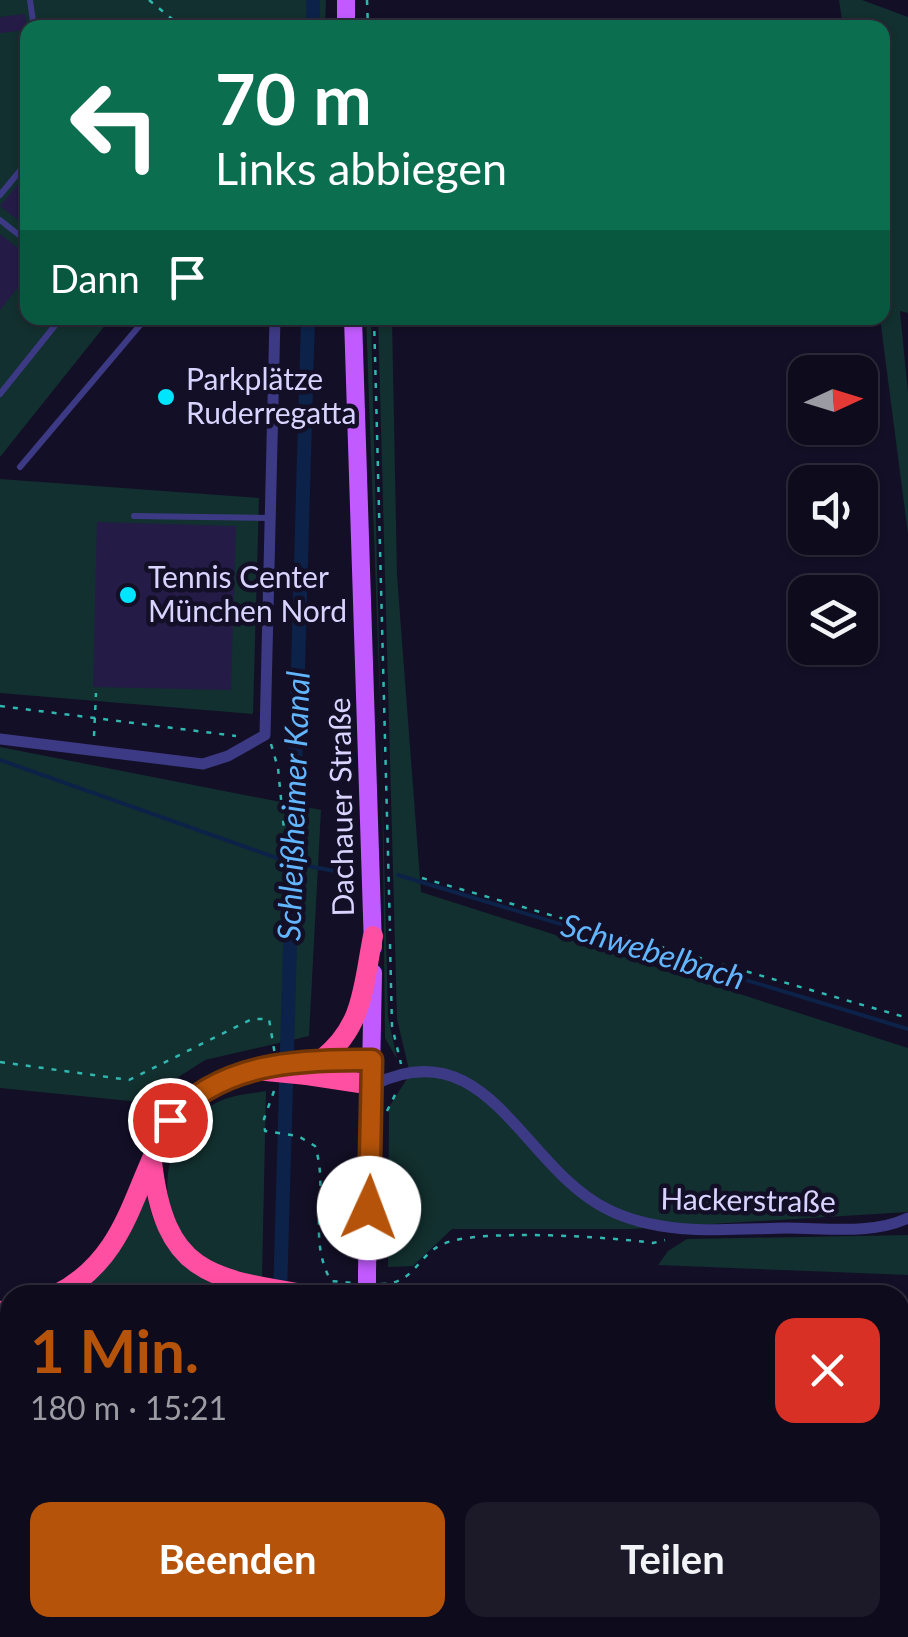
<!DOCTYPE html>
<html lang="de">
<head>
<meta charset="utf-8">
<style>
	body { margin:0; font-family:Lato,sans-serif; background:#1c1929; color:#f1f3f6; height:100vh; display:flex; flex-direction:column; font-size:38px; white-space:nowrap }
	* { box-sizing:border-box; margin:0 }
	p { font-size:32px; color:#9b9ba3 }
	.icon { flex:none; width:55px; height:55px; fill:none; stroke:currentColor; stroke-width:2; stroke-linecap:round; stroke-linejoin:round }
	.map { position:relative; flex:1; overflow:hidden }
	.panel { position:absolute; left:0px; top:1285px; width:910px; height:352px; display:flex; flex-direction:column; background:#0e0b1c; border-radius:30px 30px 0 0; box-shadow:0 2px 8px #0004,0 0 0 2px #2e2b3b }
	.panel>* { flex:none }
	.banner { position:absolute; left:20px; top:20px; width:870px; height:305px; border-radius:20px; box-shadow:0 2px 8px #0004,0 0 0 2px #2e2b3b; background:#0b6e4f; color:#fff; overflow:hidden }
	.needle { width:65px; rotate:86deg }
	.buttons { position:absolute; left:788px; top:355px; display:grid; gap:20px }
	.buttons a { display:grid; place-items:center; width:90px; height:90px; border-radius:20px; background:#0e0b1c; box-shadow:0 2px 8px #0004,0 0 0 2px #2e2b3b; font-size:50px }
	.pin { position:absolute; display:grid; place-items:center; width:85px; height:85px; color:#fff; margin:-42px; border:5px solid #fff; border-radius:50%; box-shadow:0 2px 10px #0007 }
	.me { position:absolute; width:110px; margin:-55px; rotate:2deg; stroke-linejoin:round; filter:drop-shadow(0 0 8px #0008) }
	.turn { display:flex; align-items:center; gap:35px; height:210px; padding:0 30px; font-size:45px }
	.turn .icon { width:130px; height:130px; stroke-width:2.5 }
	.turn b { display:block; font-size:70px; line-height:85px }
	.then { display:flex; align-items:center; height:95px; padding:0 30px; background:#0003; gap:20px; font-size:38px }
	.round { display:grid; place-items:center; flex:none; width:105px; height:105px; border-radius:20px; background:#1c1929 }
	.summary { display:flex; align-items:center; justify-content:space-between; height:170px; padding:0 30px }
	h1 { font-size:60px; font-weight:700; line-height:75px; color:#b45309 }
	.primary-button { display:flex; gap:20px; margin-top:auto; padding:20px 30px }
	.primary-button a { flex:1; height:115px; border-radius:20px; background:#b45309; color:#fff; font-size:40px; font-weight:700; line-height:115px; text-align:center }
	.primary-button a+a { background:#1c1929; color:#f1f3f6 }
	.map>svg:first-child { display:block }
</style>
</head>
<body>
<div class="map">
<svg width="908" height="1637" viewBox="0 0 908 1637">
	<rect width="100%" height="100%" fill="#130f26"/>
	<g fill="#12302f">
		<polygon points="0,0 326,0 325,27 28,28 28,318 111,318 0,457"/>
		<polygon points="839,0 862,0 908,17 908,313 900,311 908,393 908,534 880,318 882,28 843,27"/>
		<polygon points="366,318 371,318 388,1017 397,1059 385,1038 382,756"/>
		<polygon points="378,318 392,318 397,575 421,892 908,1048 908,1212 632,1229 452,1229 413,1266 388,1267 389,1107 410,1074 397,1019"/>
		<polygon points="0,479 259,498 253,714 0,693"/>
		<polygon points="0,747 321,810 309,1036 205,1060 140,1102 0,1088"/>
		<path d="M266,1091L262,1279C237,1274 209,1270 191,1250C152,1208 162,1131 214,1104C230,1095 249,1094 266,1091Z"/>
		<path d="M146,1190C155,1250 194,1278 250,1295H69C111,1267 129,1236 146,1190Z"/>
		<polygon points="908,1235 908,1275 658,1265 668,1251 687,1239"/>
	</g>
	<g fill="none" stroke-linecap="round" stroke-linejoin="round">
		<g stroke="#0c2248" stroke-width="4">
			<polyline points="0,760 291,863 346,873"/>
			<polyline points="398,875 908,1029"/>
		</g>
		<g stroke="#0c2248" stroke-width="14">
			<polyline points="313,28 313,0"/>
			<polyline points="280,1295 308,318"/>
			<polyline points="272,1637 272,1628"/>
		</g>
	</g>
	<g fill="#241b47">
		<polygon points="25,14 27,30 0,33 0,17"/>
		<polygon points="28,172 28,228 0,206"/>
		<polygon points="0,234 28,256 28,275 0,310"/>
		<polygon points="97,522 236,526 231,690 93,687"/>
	</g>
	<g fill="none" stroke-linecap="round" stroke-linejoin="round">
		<g stroke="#2fb8b0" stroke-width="2.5" stroke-dasharray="5 8" stroke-linecap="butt">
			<polyline points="149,0 183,28"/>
			<polyline points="367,0 368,28"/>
			<polyline points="374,318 390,931"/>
			<polyline points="0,706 236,736"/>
			<polyline points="94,736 96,693"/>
			<polyline points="271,744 278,768 286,850 303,856 302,902"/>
			<polyline points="422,878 908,1018"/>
			<polyline points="390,944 392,1026 401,1064"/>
			<polyline points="0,1062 129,1080 252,1019 269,1019 275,1055"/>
			<path d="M274,1091L264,1119L265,1131L298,1136L315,1146C330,1193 306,1236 331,1281L353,1283"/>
			<polyline points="387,1111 397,1091"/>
			<path d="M381,1284C415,1284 416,1256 443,1244C477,1228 613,1237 653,1243L665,1240"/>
			<polyline points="900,1404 908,1405"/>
			<polyline points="408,1637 413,1628"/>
			<polyline points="751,1637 755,1628"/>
		</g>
		<g stroke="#3d3a85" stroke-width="6">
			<polyline points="30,0 34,28"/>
			<polyline points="0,195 28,161"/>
			<polyline points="0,220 28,242"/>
			<polyline points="0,394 61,318"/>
			<polyline points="20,467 146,318"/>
			<polyline points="134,516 270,518"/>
		</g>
		<g stroke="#3d3a85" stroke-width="11">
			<polyline points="0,739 203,764 228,756 265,735 275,318"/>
			<path d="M373,1085C488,1028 521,1166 607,1209C662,1237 727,1229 787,1228C825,1228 873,1235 908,1218"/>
		</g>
		<g stroke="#c25bff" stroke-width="18">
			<polyline points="346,0 346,28"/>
			<polyline points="353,318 373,947"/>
			<polyline points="367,1272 373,973"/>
		</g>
		<g stroke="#ff4fa3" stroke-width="20">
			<path d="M322,1059C364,1026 363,986 373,936"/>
			<polyline points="305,1062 372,1059"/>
			<polyline points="307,1075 373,1085"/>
			<path d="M152,1162C165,1274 210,1279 309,1295"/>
			<path d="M55,1295C167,1240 119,1097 256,1070"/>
			<polyline points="0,1311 10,1310"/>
			<polyline points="900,1318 908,1319"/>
			<polyline points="900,1362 908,1363"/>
			<polyline points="0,1367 10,1367"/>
			<polyline points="361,1637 367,1628"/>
		</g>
		<polyline stroke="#c25bff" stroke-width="18" points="367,1295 367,1272"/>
		<polyline stroke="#ff4fa3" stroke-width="20" points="256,1070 307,1075"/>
	</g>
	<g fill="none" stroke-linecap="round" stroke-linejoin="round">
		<defs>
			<path id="route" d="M170,1120C220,1062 301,1059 372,1060L369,1208"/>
		</defs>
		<use href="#route" stroke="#753606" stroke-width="25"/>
		<use href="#route" stroke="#b45309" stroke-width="18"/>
	</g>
	<g fill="#00e5ff" stroke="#130f26" stroke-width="4">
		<circle cx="166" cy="397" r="10"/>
		<circle cx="128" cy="595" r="10"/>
	</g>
	<g text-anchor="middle" stroke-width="9" stroke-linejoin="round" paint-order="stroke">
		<g font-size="30" fill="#d9d4ff" stroke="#130f26" text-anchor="start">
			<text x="186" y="390">Parkplätze<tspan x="186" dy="34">Ruderregatta</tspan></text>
			<text x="148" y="588">Tennis Center<tspan x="148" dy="34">München Nord</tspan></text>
		</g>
		<g font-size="30" fill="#d9d4ff" stroke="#130f26">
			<text transform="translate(342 807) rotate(-91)" y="10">Dachauer Straße</text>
			<text transform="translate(748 1201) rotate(1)" y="10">Hackerstraße</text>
		</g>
		<g font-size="32" font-style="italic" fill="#62b6ff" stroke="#130f26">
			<text transform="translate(294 806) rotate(-88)" y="11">Schleißheimer Kanal</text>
			<text transform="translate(653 952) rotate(17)" y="11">Schwebelbach</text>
		</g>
	</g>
</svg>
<div class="buttons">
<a><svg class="needle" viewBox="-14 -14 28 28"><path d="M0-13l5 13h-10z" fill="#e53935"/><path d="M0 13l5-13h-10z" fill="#9b9ba3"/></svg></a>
<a><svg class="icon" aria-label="sound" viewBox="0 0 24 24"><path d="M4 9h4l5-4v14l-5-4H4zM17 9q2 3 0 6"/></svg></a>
<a><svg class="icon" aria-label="layers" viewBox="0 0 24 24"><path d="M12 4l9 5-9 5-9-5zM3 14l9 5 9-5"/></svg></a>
</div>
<div class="pin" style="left:170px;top:1120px;background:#d93025"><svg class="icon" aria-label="arrive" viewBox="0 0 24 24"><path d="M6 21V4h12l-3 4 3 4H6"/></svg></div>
<svg class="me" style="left:369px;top:1208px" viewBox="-20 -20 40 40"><circle r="19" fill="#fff"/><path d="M0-13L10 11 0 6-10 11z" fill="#b45309"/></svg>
<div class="banner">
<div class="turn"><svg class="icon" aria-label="left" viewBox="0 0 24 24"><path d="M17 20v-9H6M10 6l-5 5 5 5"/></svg><div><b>70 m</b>Links abbiegen</div></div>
<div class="then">Dann<svg class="icon" aria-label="arrive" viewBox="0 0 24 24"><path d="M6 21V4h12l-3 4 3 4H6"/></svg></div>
</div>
<section class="panel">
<div class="summary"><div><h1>1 Min.</h1><p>180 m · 15:21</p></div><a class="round" style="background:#d93025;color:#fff"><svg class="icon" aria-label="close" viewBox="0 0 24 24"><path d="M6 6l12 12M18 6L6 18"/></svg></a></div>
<div class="primary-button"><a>Beenden</a><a>Teilen</a></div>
</section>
</div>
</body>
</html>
